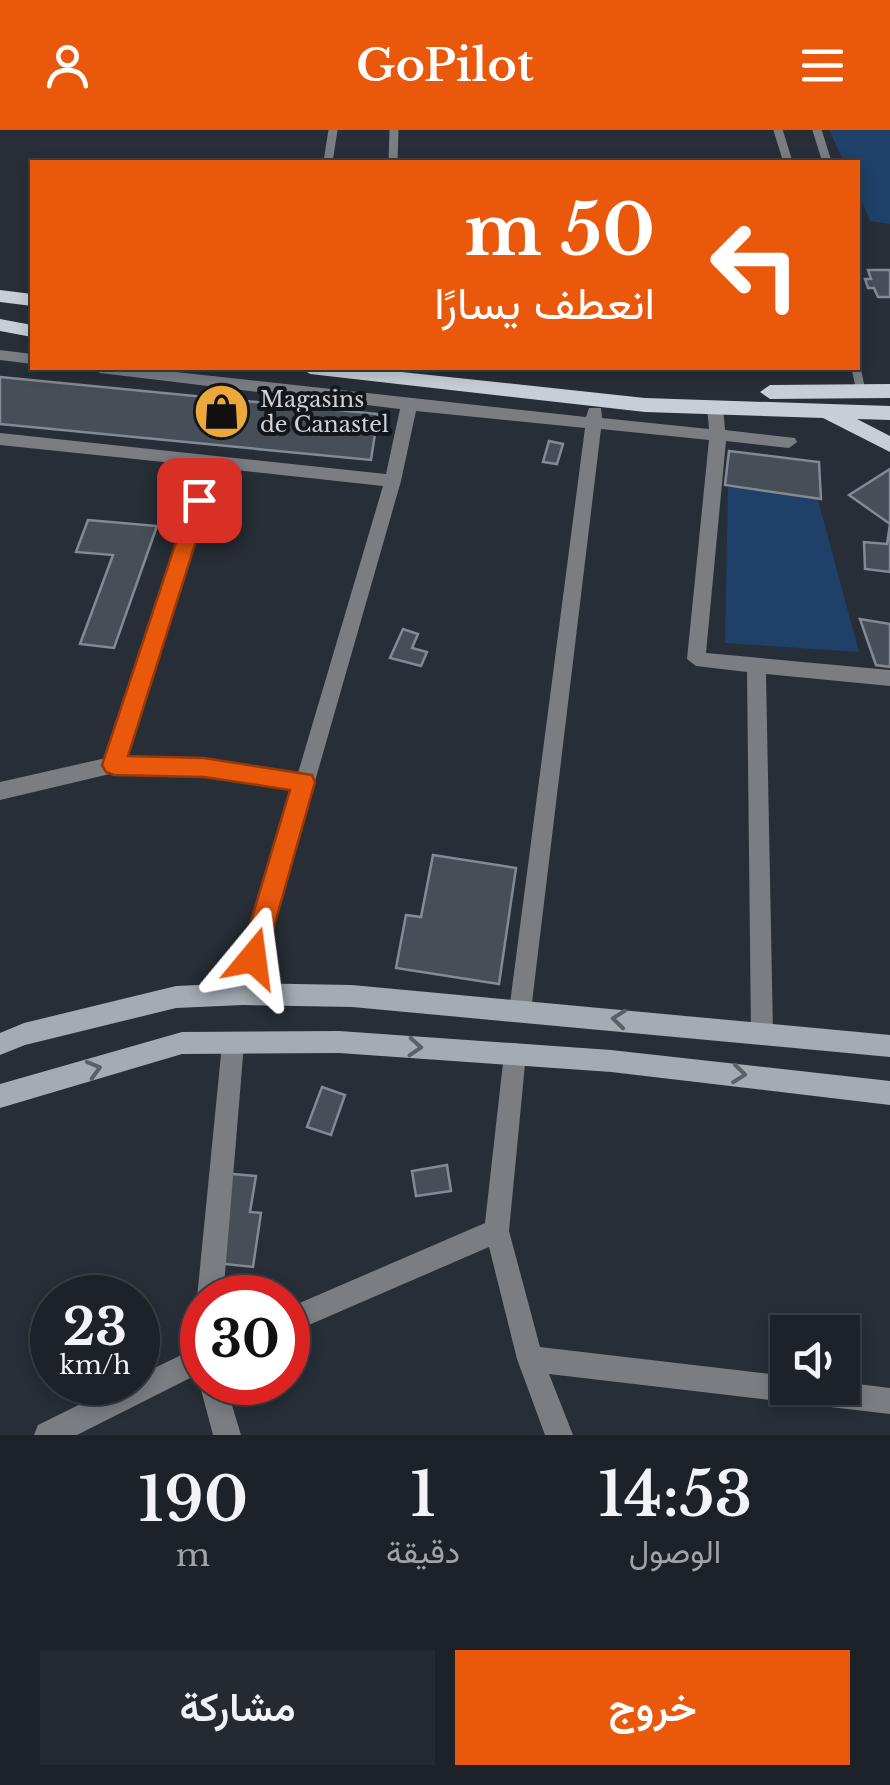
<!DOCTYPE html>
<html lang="ar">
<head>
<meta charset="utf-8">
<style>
	body { margin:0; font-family:"Libre Baskerville",Vazirmatn,serif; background:#252a31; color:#f1f3f6; direction:rtl; height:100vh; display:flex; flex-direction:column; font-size:38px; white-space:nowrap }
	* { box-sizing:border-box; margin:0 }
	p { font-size:32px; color:#a0a4a8 }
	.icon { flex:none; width:55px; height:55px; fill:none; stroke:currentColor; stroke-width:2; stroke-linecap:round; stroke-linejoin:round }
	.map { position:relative; height:1305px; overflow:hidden; direction:ltr }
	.sheet { display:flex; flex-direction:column; background:#1d2229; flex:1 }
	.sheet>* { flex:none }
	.hud { position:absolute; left:30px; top:30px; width:830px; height:210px; border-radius:0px; box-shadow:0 5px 15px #0003,0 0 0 2px #3b3f46; direction:rtl; background:#ea580c; color:#fff; overflow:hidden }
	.tools { position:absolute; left:770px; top:1185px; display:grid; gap:20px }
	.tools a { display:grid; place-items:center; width:90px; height:90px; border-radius:0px; background:#1d2229; box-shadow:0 5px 15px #0003,0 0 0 2px #3b3f46; font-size:50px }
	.speed { position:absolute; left:30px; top:1145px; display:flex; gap:20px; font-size:50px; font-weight:700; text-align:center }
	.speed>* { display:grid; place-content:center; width:130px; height:130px; border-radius:50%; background:#1d2229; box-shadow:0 5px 15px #0003,0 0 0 2px #3b3f46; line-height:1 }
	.speed small { font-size:25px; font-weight:400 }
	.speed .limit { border:15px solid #d22; background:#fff; color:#111 }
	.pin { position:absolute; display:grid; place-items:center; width:85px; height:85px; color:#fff; margin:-42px; border-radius:20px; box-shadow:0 5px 15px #0006 }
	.me { position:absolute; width:110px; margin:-55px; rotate:16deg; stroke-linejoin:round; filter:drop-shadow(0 0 8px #0008) }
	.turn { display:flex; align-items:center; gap:35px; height:210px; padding:0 40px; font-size:45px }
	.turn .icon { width:130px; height:130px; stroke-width:2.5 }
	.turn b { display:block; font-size:70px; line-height:85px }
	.eta { display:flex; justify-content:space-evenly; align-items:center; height:170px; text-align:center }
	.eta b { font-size:60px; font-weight:600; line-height:70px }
	.action { display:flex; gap:20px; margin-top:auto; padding:20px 40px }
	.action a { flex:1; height:115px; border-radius:0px; background:#ea580c; color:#fff; font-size:40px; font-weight:600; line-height:115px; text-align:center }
	.action a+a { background:#252a31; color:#f1f3f6 }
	header { display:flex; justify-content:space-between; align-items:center; height:130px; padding:0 40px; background:#ea580c; color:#fff; font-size:45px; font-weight:600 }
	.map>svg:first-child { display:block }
</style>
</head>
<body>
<header><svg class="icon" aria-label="menu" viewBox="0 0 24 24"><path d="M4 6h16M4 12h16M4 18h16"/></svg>GoPilot<svg class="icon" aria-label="person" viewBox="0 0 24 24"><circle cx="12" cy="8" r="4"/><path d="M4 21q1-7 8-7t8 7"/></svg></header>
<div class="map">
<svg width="890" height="1305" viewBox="0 0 890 1305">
	<rect width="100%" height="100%" fill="#272e37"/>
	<g fill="#1f4068">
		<polygon points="829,0 890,0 890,94 870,91 858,62 858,32 844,32"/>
		<polygon points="728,357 818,370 859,522 725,513"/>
	</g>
	<g fill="#464e58" stroke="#818a95" stroke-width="2.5">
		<polygon points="868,140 890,140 890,167 878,167 874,158 868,158 865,149 871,149"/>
		<polygon points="0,247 378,284 371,330 0,294"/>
		<polygon points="549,311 563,314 557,334 543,332"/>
		<polygon points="729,321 819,332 821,369 725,355"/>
		<polygon points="890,339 890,442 865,439 864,412 887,414 890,394 849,365"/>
		<polygon points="88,390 157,396 114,518 80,514 113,425 76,422"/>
		<polygon points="860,489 890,494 890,537 876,535"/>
		<polygon points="403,499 418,504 412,518 427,522 421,536 390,528"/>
		<polygon points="433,725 516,738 499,854 396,838 406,785 421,787"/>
		<polygon points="322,957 345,965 331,1005 307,997"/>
		<polygon points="447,1035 451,1061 416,1066 412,1041"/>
		<polygon points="221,1043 256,1046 250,1082 261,1083 253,1137 205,1132"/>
	</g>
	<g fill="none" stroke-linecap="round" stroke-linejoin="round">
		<g stroke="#7a7e83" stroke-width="9">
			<polyline points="778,0 788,32"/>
			<polyline points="817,0 827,32"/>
			<polyline points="328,32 333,0"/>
			<polyline points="393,32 394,0"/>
			<polyline points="856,238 861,261"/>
		</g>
		<g fill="#7a7e83" fill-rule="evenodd">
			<polygon points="0,220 32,224 32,234 0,230"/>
			<path d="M92,238H139L586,287L589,278H601L602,288L709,299L707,277L715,272L723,277L725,300L795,308L797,312L789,318L726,311L706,523L890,540V556L766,544L773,903L770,911L762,914L754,911L751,903L747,542L696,536L687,529L709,310L601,299L531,881L528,889L520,892L512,889L509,881L585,298L416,281L401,351L254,864L251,872L243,875L235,872L232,864L293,659L204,645L114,643L0,670V652L106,628L202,336L0,315V303L386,344L400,279L100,243ZM218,338L383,356L298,643L204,629L126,627Z"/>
			<polygon points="233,903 241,906 244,914 223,1168 202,1168 202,1178 197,1168 222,914 225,906"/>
			<polygon points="515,913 523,916 526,924 509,1101 540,1217 788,1246 788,1258 842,1258 842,1252 890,1258 890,1284 549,1244 573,1305 545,1305 517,1229 489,1117 288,1204 288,1178 485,1093 504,924 507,916"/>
			<polygon points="202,1215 202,1242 77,1305 34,1305 38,1295 125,1252 138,1252 138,1246"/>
			<polygon points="202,1243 202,1252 225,1252 241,1305 213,1305 199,1252"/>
		</g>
		<g fill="#a5abb3" fill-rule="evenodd">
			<polygon points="243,853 352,855 890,905 890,927 352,877 243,875 176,878 25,915 0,925 0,903 24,893 176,856"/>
			<polygon points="339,901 611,920 890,951 890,975 611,942 339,923 182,924 0,978 0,954 182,902"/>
		</g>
		<g fill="#c6ced8" fill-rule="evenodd">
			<polygon points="0,160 32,164 32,176 0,172"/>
			<polygon points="0,189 32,195 32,207 0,201"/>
			<polygon points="301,238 364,238 645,268 890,276 890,290 857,289 890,306 890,322 823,288 645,282 310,244"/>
			<polygon points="890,254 890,268 770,269 760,262 770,255"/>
		</g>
	</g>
	<defs><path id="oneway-chevron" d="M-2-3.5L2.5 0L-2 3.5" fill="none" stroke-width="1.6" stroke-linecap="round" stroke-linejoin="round" transform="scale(2.5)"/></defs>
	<g stroke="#5c6066">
		<use href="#oneway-chevron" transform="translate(619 889) rotate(-174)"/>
		<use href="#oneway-chevron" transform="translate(415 917) rotate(4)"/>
		<use href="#oneway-chevron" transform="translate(94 939) rotate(-16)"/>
		<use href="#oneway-chevron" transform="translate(739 944) rotate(6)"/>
	</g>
	<polygon fill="#ea580c" stroke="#983908" stroke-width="2.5" points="199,363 209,370 128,626 204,628 312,645 315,652 265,828 262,837 253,840 244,837 240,828 290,660 204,647 114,645 106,642 102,635 190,370"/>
	<defs>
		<symbol id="shop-disc" viewBox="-11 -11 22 22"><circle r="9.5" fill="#eda83b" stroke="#13161a"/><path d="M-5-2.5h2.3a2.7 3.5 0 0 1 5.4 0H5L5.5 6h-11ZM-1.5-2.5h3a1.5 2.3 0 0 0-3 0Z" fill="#111"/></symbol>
	</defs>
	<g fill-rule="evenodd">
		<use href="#shop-disc" x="190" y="250" width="63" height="63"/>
	</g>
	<g text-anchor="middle" stroke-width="8" stroke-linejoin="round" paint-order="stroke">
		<g font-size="22" fill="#ced3d9" stroke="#13161a" text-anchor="start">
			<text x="260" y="277">Magasins<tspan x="260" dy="25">de Canastel</tspan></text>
		</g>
	</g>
</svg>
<div class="tools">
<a><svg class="icon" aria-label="sound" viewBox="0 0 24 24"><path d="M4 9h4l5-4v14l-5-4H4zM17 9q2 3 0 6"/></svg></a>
</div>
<div class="speed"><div>23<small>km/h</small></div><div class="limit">30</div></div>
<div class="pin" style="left:199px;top:370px;background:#d93025"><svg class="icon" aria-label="arrive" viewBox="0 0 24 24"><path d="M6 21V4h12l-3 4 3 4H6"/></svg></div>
<svg class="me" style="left:253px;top:828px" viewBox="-20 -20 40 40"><path d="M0-17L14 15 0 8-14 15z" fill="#ea580c" stroke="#fff" stroke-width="4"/></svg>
<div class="hud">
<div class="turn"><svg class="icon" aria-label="left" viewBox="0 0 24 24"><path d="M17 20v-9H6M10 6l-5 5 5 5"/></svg><div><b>50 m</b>انعطف يسارًا</div></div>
</div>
</div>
<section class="sheet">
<div class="eta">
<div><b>14:53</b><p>الوصول</p></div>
<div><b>1</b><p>دقيقة</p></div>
<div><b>190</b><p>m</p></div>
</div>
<div class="action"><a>خروج</a><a>مشاركة</a></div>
</section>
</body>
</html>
